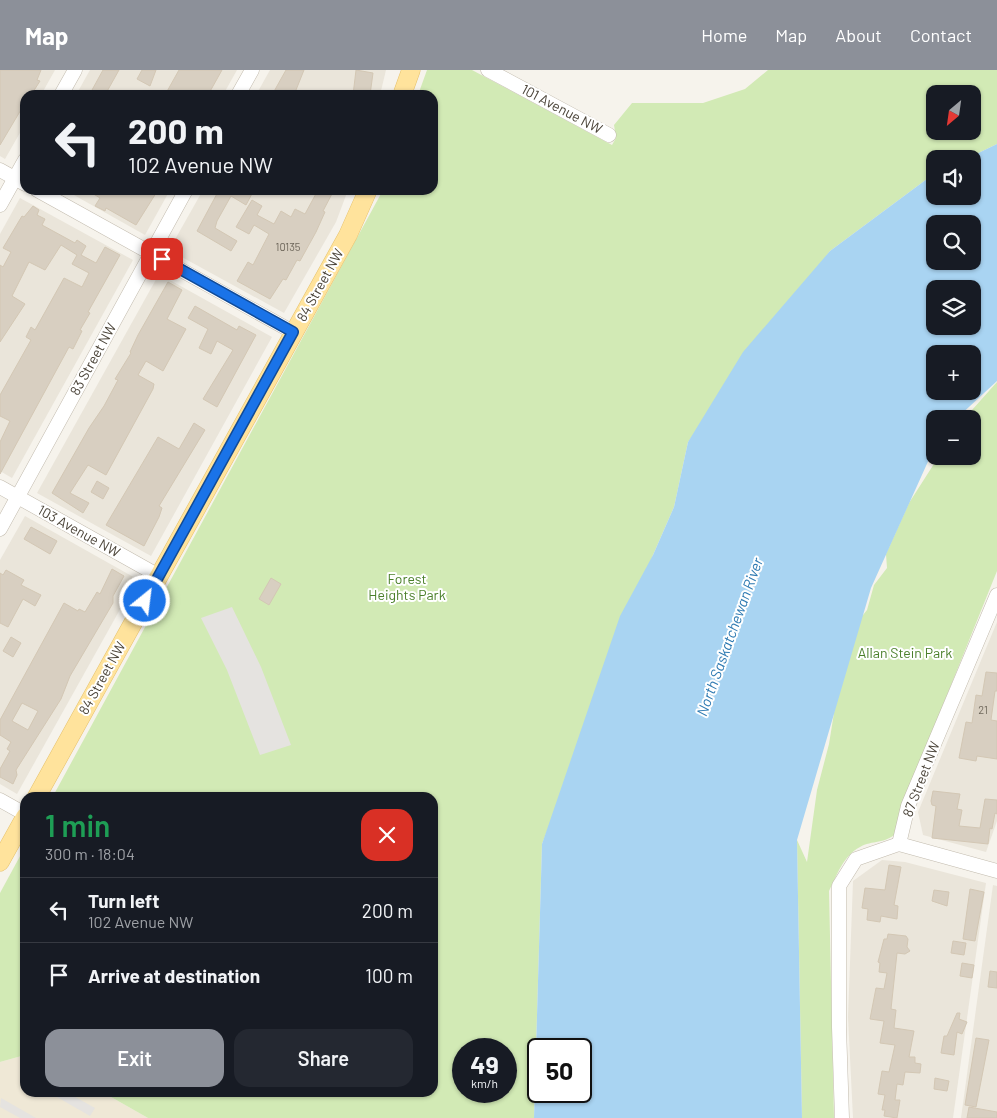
<!DOCTYPE html>
<html lang="en">
<head>
<meta charset="utf-8">
<style>
	body { margin:0; font-family:Barlow,sans-serif; background:#242831; color:#f1f3f6; height:100vh; display:flex; flex-direction:column; font-size:19px; white-space:nowrap }
	* { box-sizing:border-box; margin:0 }
	p { font-size:16px; color:#9ea1a6 }
	.icon { flex:none; width:28px; height:28px; fill:none; stroke:currentColor; stroke-width:2; stroke-linecap:round; stroke-linejoin:round }
	.map { position:relative; flex:1; overflow:hidden }
	.side { position:absolute; left:20px; top:722px; width:418px; height:305px; display:flex; flex-direction:column; background:#171b24; border-radius:15px; box-shadow:0 1px 4px #0004 }
	.side>* { flex:none }
	.top-card { position:absolute; left:20px; top:20px; width:418px; height:105px; border-radius:15px; box-shadow:0 1px 4px #0004; background:#171b24; color:#f1f3f6; overflow:hidden }
	.needle { width:32px; rotate:209deg }
	.controls { position:absolute; left:926px; top:15px; display:grid; gap:10px }
	.controls a { display:grid; place-items:center; width:55px; height:55px; border-radius:10px; background:#171b24; box-shadow:0 1px 4px #0004; font-size:25px }
	.speed { position:absolute; left:452px; top:968px; display:flex; gap:10px; font-size:25px; font-weight:700; text-align:center }
	.speed>* { display:grid; place-content:center; width:65px; height:65px; border-radius:50%; background:#171b24; box-shadow:0 1px 4px #0004; line-height:1 }
	.speed small { font-size:12px; font-weight:400 }
	.speed .limit { border:2px solid #111; border-radius:8px; background:#fff; color:#111 }
	.pin { position:absolute; display:grid; place-items:center; width:42px; height:42px; color:#fff; margin:-21px; border-radius:10px; box-shadow:0 2px 8px #0006 }
	.me { position:absolute; width:55px; margin:-28px; rotate:29deg; stroke-linejoin:round; filter:drop-shadow(0 0 4px #0008) }
	.turn { display:flex; align-items:center; gap:18px; height:105px; padding:0 25px; font-size:22px }
	.turn .icon { width:65px; height:65px; stroke-width:2.5 }
	.turn b { display:block; font-size:35px; line-height:42px }
	.round { display:grid; place-items:center; flex:none; width:52px; height:52px; border-radius:15px; background:#242831 }
	.summary { display:flex; align-items:center; justify-content:space-between; height:85px; padding:0 25px }
	h1 { font-size:30px; font-weight:600; line-height:38px; color:#1e9e55 }
	.button { display:flex; gap:10px; margin-top:auto; padding:10px 25px }
	.button a { flex:1; height:58px; border-radius:15px; background:#8c9099; color:#fff; font-size:20px; font-weight:600; line-height:58px; text-align:center }
	.button a+a { background:#242831; color:#f1f3f6 }
	ul { padding:0; list-style:none }
	li { display:flex; align-items:center; gap:15px; height:65px; padding:0 25px; border-top:1px solid #363941 }
	li div { flex:1 }
	li b { display:block; font-size:19px }
	li em { font-style:normal }
	header { display:flex; align-items:center; gap:30px; box-sizing:border-box; height:70px; padding:0 25px; background:#8c9099; color:#fff }
	header strong { font-size:24px }
	nav { display:flex; gap:28px; margin-inline-start:auto; font-size:18px }
	.map>svg:first-child { display:block }
</style>
</head>
<body>
<header>
<strong>Map</strong>
<nav><a>Home</a><a>Map</a><a>About</a><a>Contact</a></nav>
</header>
<div class="map">
<svg width="997" height="1048" viewBox="0 0 997 1048">
	<rect width="100%" height="100%" fill="#f6f3ec"/>
	<g fill="#eae5da">
		<polygon points="0,0 55,0 41,25 25,25 25,54 5,89 0,86"/>
		<polygon points="90,0 237,0 223,25 76,25"/>
		<polygon points="270,0 386,0 380,25 256,25"/>
		<polygon points="65,120 170,120 145,165"/>
		<polygon points="203,120 348,120 336,152 284,243 169,180"/>
		<polygon points="20,128 133,190 12,408 0,401 0,164"/>
		<polygon points="159,204 272,267 151,486 37,423"/>
		<polygon points="25,446 137,509 17,724 0,714 0,490"/>
		<polygon points="997,552 997,751 986,782 923,765 918,742"/>
		<polygon points="882,790 905,792 986,813 953,1048 853,1048 848,947 853,811"/>
		<polygon points="993,815 997,816 997,1048 961,1048"/>
	</g>
	<polygon fill="#efe8d6" points="25,985 25,1022 104,1023 148,1048 0,1048 0,992"/>
	<g fill="#d2eab5" fill-rule="evenodd">
		<path d="M427,0H472L612,75L616,68L614,55L632,33H703L745,19L768,0H997V74L966,89H935V103L830,181L688,372L674,437L653,485L542,774L534,1048H148L104,1023L432,1022V728H52L383,120H432V25H418ZM935,24H972V61H935ZM464,979H506V1021H464Z"/>
		<path d="M997,312V501L899,744L896,763C886,774 872,770 860,777C843,786 837,805 829,821L834,1048H802L797,770L807,792L817,720L829,674L838,618L859,550L867,540L874,515L887,498L886,484L909,433L939,386H972V349H964Z"/>
		<polygon points="25,777 25,985 0,992 0,823"/>
	</g>
	<g fill="#e5e3e0">
		<polygon points="232,537 261,597 291,675 260,685 227,600 201,548"/>
		<polygon points="50,1023 68,1023 95,1038 90,1046"/>
		<polygon points="1,1028 36,1048 20,1048 0,1037"/>
	</g>
	<path fill="#a9d4f2" fill-rule="evenodd" d="M997,74V311L956,349H935V376L871,518L797,770L802,1048H534L542,774L620,546L653,485L674,437L688,372L743,282L830,181L935,103V126H972V89H966ZM935,154H972V191H935ZM935,219H972V256H935ZM935,284H972V321H935ZM539,979H581V1021H539Z"/>
	<g fill="#d8cfc1" stroke="#d3c7b4" fill-rule="evenodd">
		<polygon points="0,0 41,0 37,10 40,11 33,22 31,21 28,25 25,25 25,33 0,75"/>
		<polygon points="103,0 119,0 105,25 100,25 92,20"/>
		<polygon points="142,0 156,0 150,16 137,9"/>
		<polygon points="179,0 222,0 208,25 165,25"/>
		<polygon points="286,0 304,0 294,25 272,25"/>
		<polygon points="356,0 373,3 370,25 353,25"/>
		<polygon points="87,120 158,120 136,155 106,138 105,141 95,136 100,128"/>
		<polygon points="219,120 254,120 246,135 231,126 217,151 215,158 237,171 231,181 197,161"/>
		<polygon points="318,120 334,120 323,141 325,142 316,162 300,191 297,190 286,210 283,209 270,229 237,211 248,192 253,195 269,164 254,155 249,164 236,157 252,130 262,136 257,145 274,154 281,141 291,147 295,139 305,144"/>
		<polygon points="33,136 39,140 37,145 45,149 42,155 75,173 77,170 86,176 81,185 96,193 105,177 120,185 88,242 90,243 80,260 82,261 73,279 69,277 0,404 0,372 10,351 0,346 0,325 31,270 26,267 31,257 35,260 64,208 82,217 89,203 72,194 77,185 61,175 45,200 29,192 12,226 25,234 0,272 0,195 3,197 11,182 3,178 22,146 24,147"/>
		<polygon points="168,212 182,220 167,249 186,259 163,301 146,291 138,305 154,314 153,319 106,405 88,395 70,423 89,433 83,443 52,423 89,358 104,336 118,310 115,309 131,283 130,282 138,265"/>
		<polygon points="195,236 237,260 239,256 256,265 217,337 203,329 233,280 217,271 211,284 199,278 208,259 188,248"/>
		<polygon points="194,353 205,360 159,436 162,438 159,447 144,476 106,455 158,367 179,379"/>
		<polygon points="97,411 109,418 103,429 91,422"/>
		<polygon points="31,457 57,471 50,484 24,469"/>
		<path d="M112,499L124,506L113,526V533L70,606L61,629L16,700L17,705L13,714L0,707V699L10,681L7,679L11,672L0,665V650L64,533L78,541L79,539L85,542L97,522L100,524ZM22,633L38,641L28,660L12,651Z"/>
		<polygon points="6,500 24,510 21,515 41,525 35,536 23,529 8,557 0,553 0,503 3,505"/>
		<polygon points="271,508 281,514 269,535 259,529"/>
		<polygon points="11,567 21,573 13,587 3,581"/>
		<polygon points="986,602 997,603 997,621 995,621 991,650 997,651 997,689 977,686 976,691 959,688 966,652 972,653 976,625 982,626"/>
		<polygon points="933,721 960,724 957,739 962,740 959,756 980,758 985,729 997,730 997,744 995,743 992,759 990,758 988,774 932,768 936,736 932,735 931,731"/>
		<polygon points="889,795 901,797 894,835 898,836 897,849 881,846 880,852 867,850 868,839 862,838 865,818 885,820"/>
		<polygon points="970,819 984,822 975,871 963,869"/>
		<polygon points="934,820 949,822 947,836 932,831"/>
		<polygon points="888,864 906,866 908,869 907,877 910,881 905,884 897,883 891,939 896,940 894,958 914,961 909,987 915,987 915,993 921,994 920,1003 905,1002 903,1015 897,1014 895,1030 900,1030 897,1048 884,1046 885,1040 882,1040 885,1025 878,1024 882,1001 889,1002 895,975 880,973 884,951 870,949 876,918 884,919 887,903 879,902 880,893 878,892 884,869 887,869"/>
		<polygon points="953,871 966,873 964,885 951,883"/>
		<polygon points="962,893 974,895 972,908 960,906"/>
		<polygon points="990,901 997,902 997,918 988,917"/>
		<polygon points="957,943 960,943 959,949 967,952 962,964 957,962 954,985 941,983 944,966 947,966"/>
		<polygon points="976,968 989,970 976,1037 965,1035"/>
		<polygon points="935,1008 949,1011 947,1021 934,1019"/>
		<polygon points="969,1037 997,1042 997,1048 967,1048"/>
	</g>
	<g fill="none" stroke-linecap="round" stroke-linejoin="round">
		<defs>
			<g id="minor">
				<polyline points="488,0 609,65"/>
				<polyline points="61,25 75,0"/>
				<polyline points="238,25 252,0"/>
				<polyline points="0,100 25,114"/>
				<polyline points="37,120 293,262"/>
				<polyline points="0,135 25,90"/>
				<polyline points="0,417 159,506"/>
				<polyline points="0,459 186,120"/>
				<polyline points="0,730 25,744"/>
				<polyline points="899,774 908,736 997,525"/>
				<polyline points="899,774 997,801"/>
				<polyline points="842,1048 839,957 839,816 856,789 899,774"/>
			</g>
			<g id="major">
				<polyline points="402,25 411,0"/>
				<polyline points="36,728 348,165 368,120"/>
				<polyline points="0,792 25,747"/>
			</g>
		</defs>
		<use href="#minor" stroke="#c2bbae" stroke-width="15"/>
		<use href="#major" stroke="#e6c16a" stroke-width="19"/>
		<use href="#minor" stroke="#fff" stroke-width="14"/>
		<use href="#major" stroke="#ffe39c" stroke-width="18"/>
	</g>
	<g fill="none" stroke-linecap="round" stroke-linejoin="round">
		<defs>
			<polyline id="route" points="145,531 293,262 162,189"/>
		</defs>
		<use href="#route" stroke="#114b97" stroke-width="12"/>
		<use href="#route" stroke="#1a73e8" stroke-width="9"/>
	</g>
	<g text-anchor="middle" stroke-width="4" stroke-linejoin="round" paint-order="stroke">
		<g font-size="11" fill="#6e675b">
			<text x="288" y="181">10135</text>
			<text x="983" y="644">21</text>
		</g>
		<g font-size="14" fill="#4b4439" stroke="#fff">
			<text transform="translate(562 39) rotate(28)" y="5">101 Avenue NW</text>
			<text transform="translate(320 215) rotate(-61)" y="5">84 Street NW</text>
			<text transform="translate(93 289) rotate(-61)" y="5">83 Street NW</text>
			<text transform="translate(79 461) rotate(29)" y="5">103 Avenue NW</text>
			<text transform="translate(102 608) rotate(-61)" y="5">84 Street NW</text>
			<text transform="translate(921 709) rotate(-69)" y="5">87 Street NW</text>
		</g>
		<g font-size="14" fill="#4a7f2a" stroke="#fff">
			<text x="407" y="514">Forest<tspan x="407" dy="16">Heights Park</tspan></text>
			<text x="905" y="588">Allan Stein Park</text>
		</g>
		<g font-size="15" font-style="italic" fill="#2e7ab2" stroke="#fff">
			<text transform="translate(730 567) rotate(-70)" y="5">North Saskatchewan River</text>
		</g>
	</g>
</svg>
<div class="controls">
<a><svg class="needle" viewBox="-14 -14 28 28"><path d="M0-13l5 13h-10z" fill="#e53935"/><path d="M0 13l5-13h-10z" fill="#9ea1a6"/></svg></a>
<a><svg class="icon" aria-label="sound" viewBox="0 0 24 24"><path d="M4 9h4l5-4v14l-5-4H4zM17 9q2 3 0 6"/></svg></a>
<a><svg class="icon" aria-label="search" viewBox="0 0 24 24"><circle cx="10" cy="10" r="6"/><path d="M15 15l6 6"/></svg></a>
<a><svg class="icon" aria-label="layers" viewBox="0 0 24 24"><path d="M12 4l9 5-9 5-9-5zM3 14l9 5 9-5"/></svg></a>
<a>+</a>
<a>−</a>
</div>
<div class="speed"><div>49<small>km/h</small></div><div class="limit">50</div></div>
<div class="pin" style="left:162px;top:189px;background:#d93025"><svg class="icon" aria-label="arrive" viewBox="0 0 24 24"><path d="M6 21V4h12l-3 4 3 4H6"/></svg></div>
<svg class="me" style="left:145px;top:531px" viewBox="-20 -20 40 40"><circle r="17" fill="#1a73e8" stroke="#fff" stroke-width="3"/><path d="M0-11L8 9 0 5-8 9z" fill="#fff"/></svg>
<div class="top-card">
<div class="turn"><svg class="icon" aria-label="left" viewBox="0 0 24 24"><path d="M17 20v-9H6M10 6l-5 5 5 5"/></svg><div><b>200 m</b>102 Avenue NW</div></div>
</div>
<section class="side">
<div class="summary"><div><h1>1 min</h1><p>300 m · 18:04</p></div><a class="round" style="background:#d93025;color:#fff"><svg class="icon" aria-label="close" viewBox="0 0 24 24"><path d="M6 6l12 12M18 6L6 18"/></svg></a></div>
<ul>
<li><svg class="icon" aria-label="left" viewBox="0 0 24 24"><path d="M17 20v-9H6M10 6l-5 5 5 5"/></svg><div><b>Turn left</b><p>102 Avenue NW</p></div><em>200 m</em></li>
<li><svg class="icon" aria-label="arrive" viewBox="0 0 24 24"><path d="M6 21V4h12l-3 4 3 4H6"/></svg><div><b>Arrive at destination</b></div><em>100 m</em></li>
</ul>
<div class="button"><a>Exit</a><a>Share</a></div>
</section>
</div>
</body>
</html>
